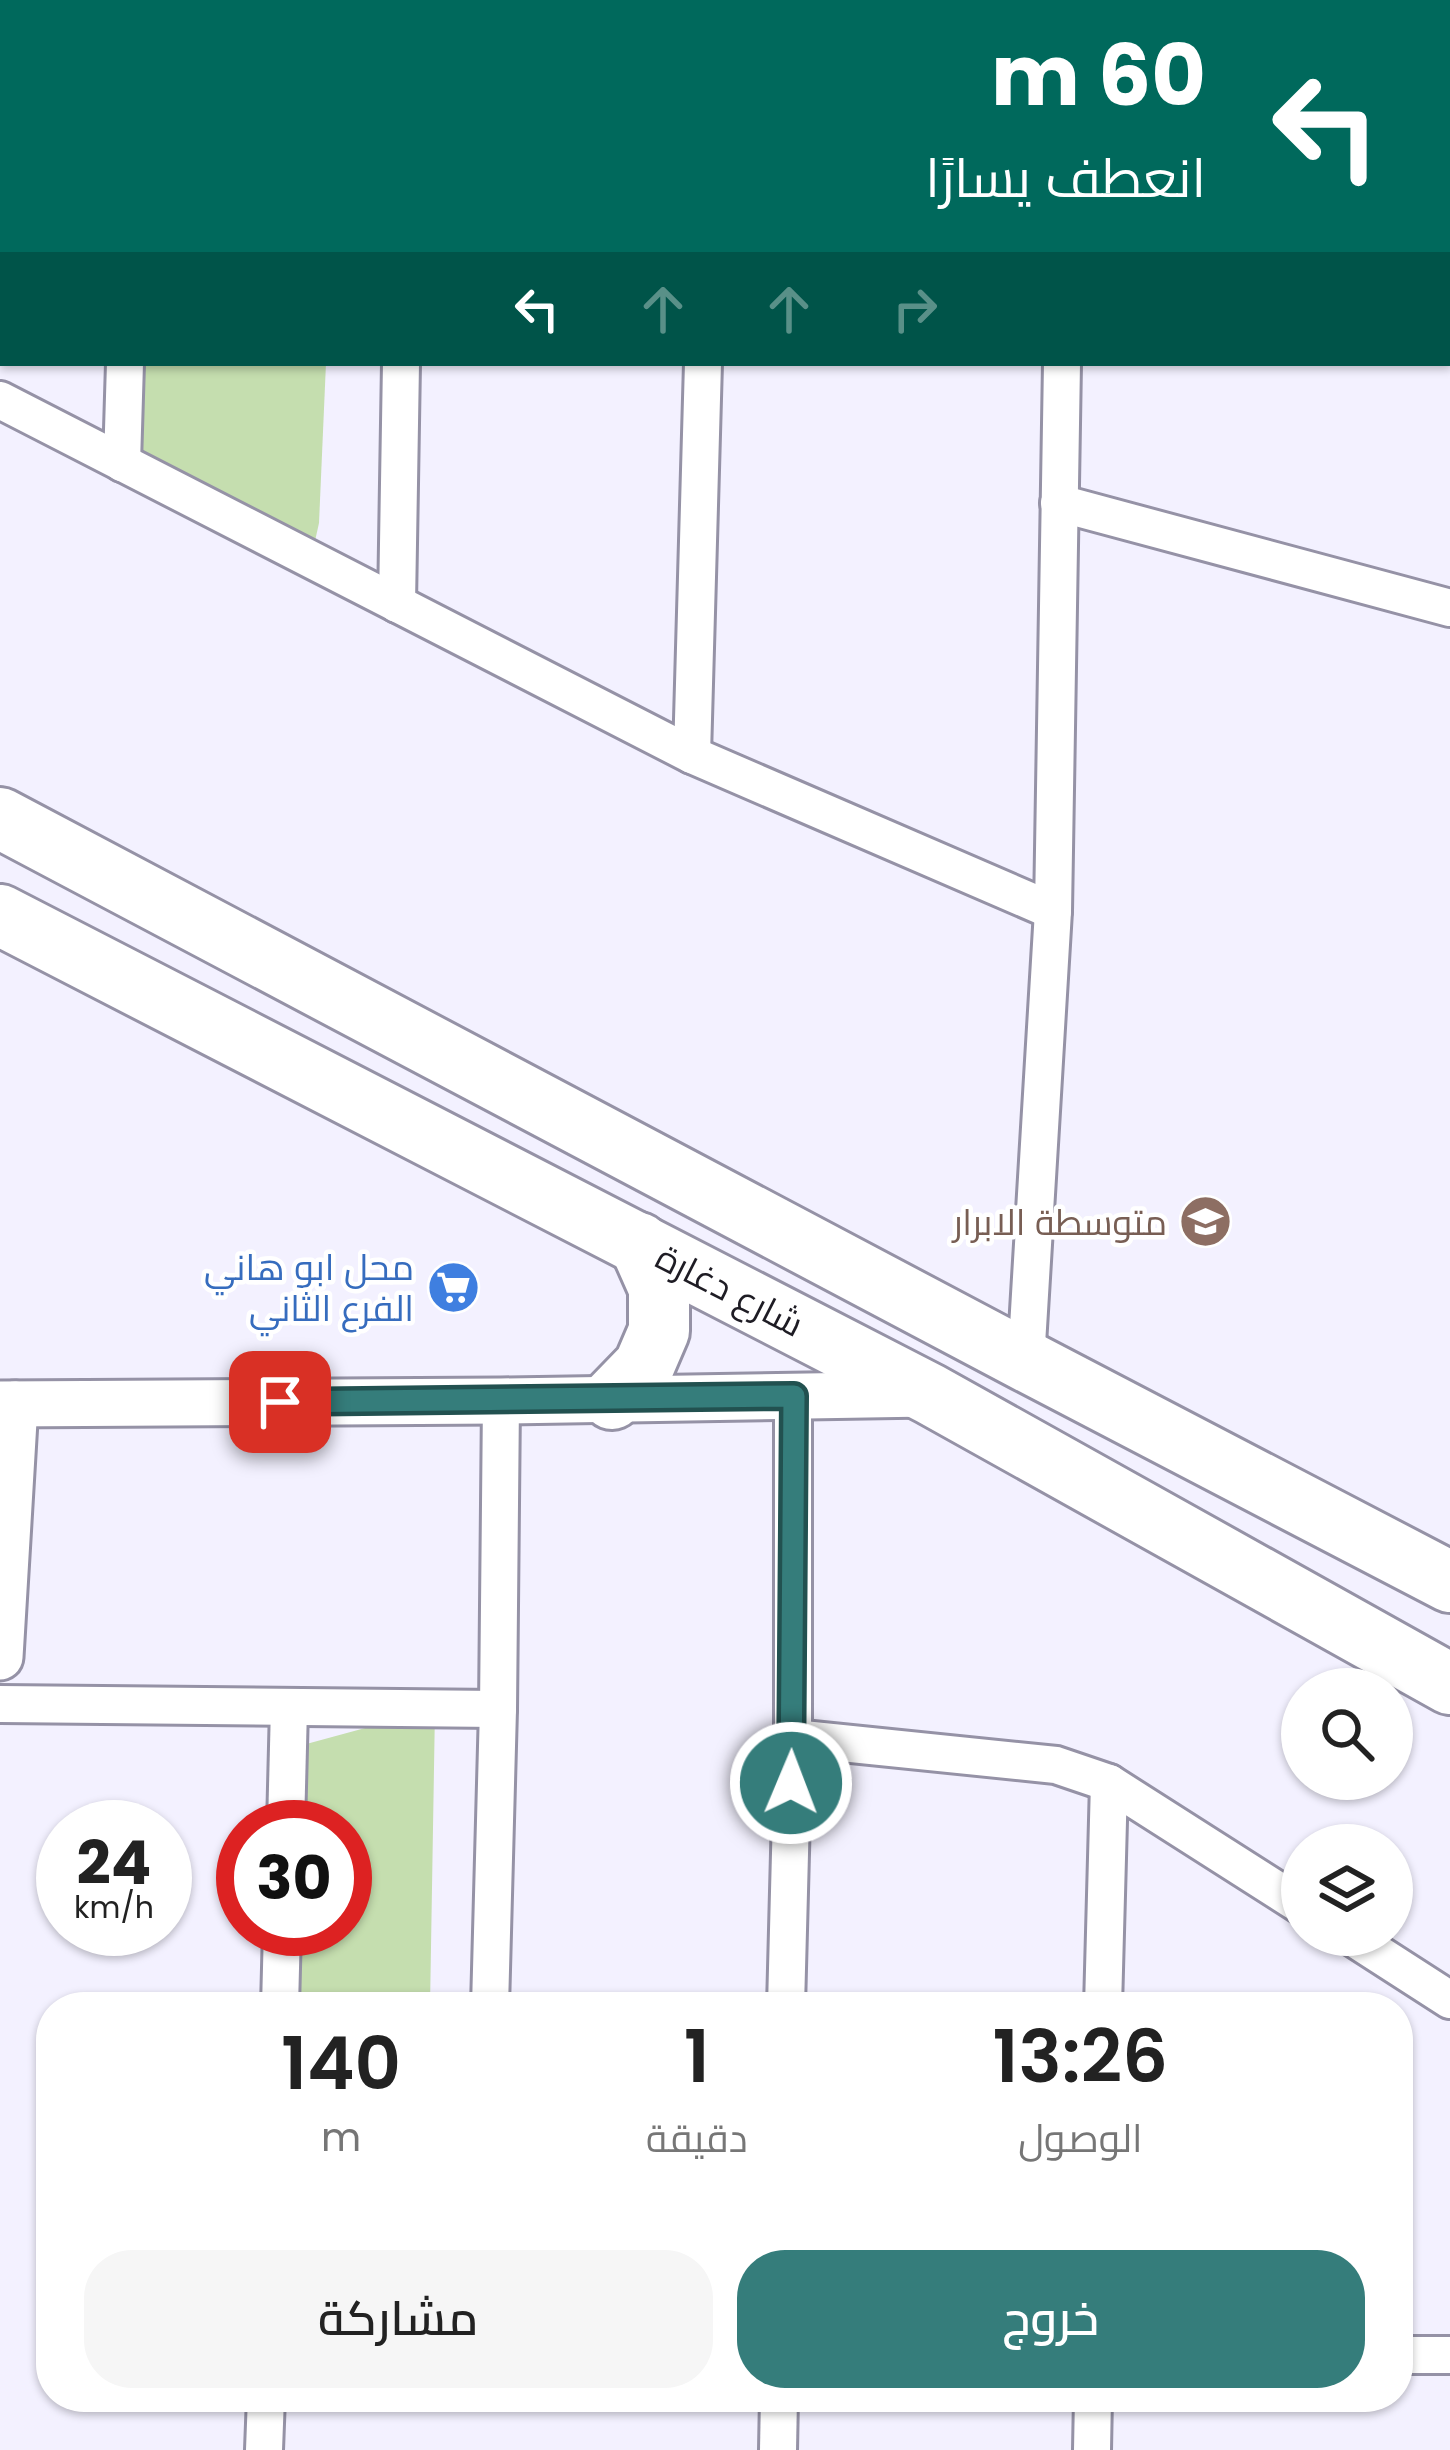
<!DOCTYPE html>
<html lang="ar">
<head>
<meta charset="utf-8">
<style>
	body { margin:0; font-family:Poppins,Cairo,sans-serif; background:#f6f6f6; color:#222; direction:rtl; height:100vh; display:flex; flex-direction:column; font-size:45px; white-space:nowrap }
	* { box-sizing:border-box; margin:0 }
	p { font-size:39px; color:#767676 }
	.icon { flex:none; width:66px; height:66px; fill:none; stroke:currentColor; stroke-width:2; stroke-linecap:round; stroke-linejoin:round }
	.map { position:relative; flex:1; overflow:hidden; direction:ltr }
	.drawer { position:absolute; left:36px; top:1992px; width:1377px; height:420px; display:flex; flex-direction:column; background:#fff; border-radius:48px; box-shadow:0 3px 9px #0004; direction:rtl }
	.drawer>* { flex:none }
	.guide { position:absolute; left:0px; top:0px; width:1452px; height:366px; box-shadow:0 3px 9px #0004; direction:rtl; background:#00695c; color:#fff; overflow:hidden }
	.tools { position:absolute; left:1281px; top:1668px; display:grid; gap:24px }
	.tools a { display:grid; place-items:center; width:132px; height:132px; border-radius:50%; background:#fff; box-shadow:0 3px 9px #0004; font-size:60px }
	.speed { position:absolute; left:36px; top:1800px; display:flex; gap:24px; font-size:60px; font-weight:700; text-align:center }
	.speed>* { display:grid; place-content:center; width:156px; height:156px; border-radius:50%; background:#fff; box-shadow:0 3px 9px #0004; line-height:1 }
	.speed small { font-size:30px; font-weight:400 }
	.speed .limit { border:18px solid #d22; background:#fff; color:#111 }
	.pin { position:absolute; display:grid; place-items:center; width:102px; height:102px; color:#fff; margin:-51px; border-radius:24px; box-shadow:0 6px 18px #0006 }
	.me { position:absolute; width:132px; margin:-66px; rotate:1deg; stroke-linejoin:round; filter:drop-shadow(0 0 9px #0008) }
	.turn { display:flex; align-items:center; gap:42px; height:252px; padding:0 48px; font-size:54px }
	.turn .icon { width:156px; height:156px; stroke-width:2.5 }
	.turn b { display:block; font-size:84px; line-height:102px }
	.lanes { display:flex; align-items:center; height:114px; padding:0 48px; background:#0003; justify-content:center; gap:60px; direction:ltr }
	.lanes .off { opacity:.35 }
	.eta { display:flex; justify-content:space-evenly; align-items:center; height:204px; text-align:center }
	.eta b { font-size:72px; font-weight:600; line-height:84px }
	.action { display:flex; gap:24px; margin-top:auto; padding:24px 48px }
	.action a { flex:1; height:138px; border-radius:48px; background:#357d7b; color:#fff; font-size:48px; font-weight:600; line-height:138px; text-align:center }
	.action a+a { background:#f6f6f6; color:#222 }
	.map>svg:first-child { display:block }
</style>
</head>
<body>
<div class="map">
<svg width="1450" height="2450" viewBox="0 0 1450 2450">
	<rect width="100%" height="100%" fill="#f3f1ff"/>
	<g fill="#c5deaf">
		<polygon points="133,363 326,363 319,523 311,559 122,463"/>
		<polygon points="435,1709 430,2007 280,2007 282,1929 345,1929 345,1827 286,1827 288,1749"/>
	</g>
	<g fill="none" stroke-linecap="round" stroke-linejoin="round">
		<defs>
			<g id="minor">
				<polyline points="134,3 134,0"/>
				<polyline points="408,3 408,0"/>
				<polyline points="713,3 713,0"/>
				<polyline points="1068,3 1068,0"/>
				<polyline points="0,400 692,755 1053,911"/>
				<polyline points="122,463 125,363"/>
				<polyline points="1059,503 1450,608"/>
				<polyline points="397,604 401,363"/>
				<polyline points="692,755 703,363"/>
				<polyline points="1026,1361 1053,911 1062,363"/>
				<polyline points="0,1704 498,1709"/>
				<polyline points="793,1738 1056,1765 1109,1783 1302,1906"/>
				<polyline points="286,1827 289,1707"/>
				<polyline points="1349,1935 1450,2000"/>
				<polyline points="280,2007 282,1929"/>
				<polyline points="490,2007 498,1709 501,1401"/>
				<polyline points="786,2007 793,1738 793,1397"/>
				<polyline points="1103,2007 1109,1783"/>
				<polyline points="1398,2355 1450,2355"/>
				<polyline points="264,2450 266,2397"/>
				<polyline points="778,2450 779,2397"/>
				<polyline points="1092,2450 1093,2397"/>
			</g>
			<g id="tertiary">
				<polyline points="0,1404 501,1401 927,1394"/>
				<polyline points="0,1657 15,1404"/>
			</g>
			<g id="trunk">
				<polyline points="0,818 1026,1361 1450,1582"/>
				<polyline points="0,915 930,1394 1450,1684"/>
				<polyline points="612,1399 644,1366 659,1331 659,1288 639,1243"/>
			</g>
		</defs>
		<use href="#minor" stroke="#9592a6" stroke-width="42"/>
		<use href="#tertiary" stroke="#9592a6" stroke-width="51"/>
		<use href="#trunk" stroke="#9592a6" stroke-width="66"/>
		<use href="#minor" stroke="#fff" stroke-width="36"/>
		<use href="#tertiary" stroke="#fff" stroke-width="45"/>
		<use href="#trunk" stroke="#fff" stroke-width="60"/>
	</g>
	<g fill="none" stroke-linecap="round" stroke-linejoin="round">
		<defs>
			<polyline id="route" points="280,1402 794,1396 791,1783"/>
		</defs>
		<use href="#route" stroke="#225150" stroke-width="30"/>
		<use href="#route" stroke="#357d7b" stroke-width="21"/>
	</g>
	<defs>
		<symbol id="school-disc" viewBox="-11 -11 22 22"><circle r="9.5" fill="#8d6e63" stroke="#fff"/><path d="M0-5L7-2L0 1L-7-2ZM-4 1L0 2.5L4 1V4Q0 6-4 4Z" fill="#fff"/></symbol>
		<symbol id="supermarket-disc" viewBox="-11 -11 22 22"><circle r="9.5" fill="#3f7fe0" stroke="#fff"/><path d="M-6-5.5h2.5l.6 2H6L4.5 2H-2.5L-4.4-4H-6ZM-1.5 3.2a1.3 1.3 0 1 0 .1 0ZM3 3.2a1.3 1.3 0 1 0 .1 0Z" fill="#fff"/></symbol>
	</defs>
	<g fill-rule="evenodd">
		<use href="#school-disc" x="1176" y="1192" width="59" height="59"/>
		<use href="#supermarket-disc" x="424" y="1258" width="59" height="59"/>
	</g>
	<g text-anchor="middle" stroke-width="9" stroke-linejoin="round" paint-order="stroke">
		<g font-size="36" fill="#785e54" stroke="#fff" text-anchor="end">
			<text x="1167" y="1235">متوسطة الابرار</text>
		</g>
		<g font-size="36" fill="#366cbe" stroke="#fff" text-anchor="end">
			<text x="414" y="1280">محل ابو هاني<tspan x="414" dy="41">الفرع الثاني</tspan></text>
		</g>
		<g font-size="36" fill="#1e1c24" stroke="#fff">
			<text transform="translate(730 1290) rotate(27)" y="13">شارع دغارة</text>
		</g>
	</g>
</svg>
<div class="tools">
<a><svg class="icon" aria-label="search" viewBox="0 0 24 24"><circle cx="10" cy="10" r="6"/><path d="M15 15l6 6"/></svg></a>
<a><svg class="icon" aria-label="layers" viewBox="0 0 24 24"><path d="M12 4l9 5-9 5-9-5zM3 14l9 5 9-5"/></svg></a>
</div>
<div class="speed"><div>24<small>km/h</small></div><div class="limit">30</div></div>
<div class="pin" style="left:280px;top:1402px;background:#d93025"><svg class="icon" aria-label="arrive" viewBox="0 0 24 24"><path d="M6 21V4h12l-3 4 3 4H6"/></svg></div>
<svg class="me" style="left:791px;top:1783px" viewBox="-20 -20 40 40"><circle r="17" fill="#357d7b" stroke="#fff" stroke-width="3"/><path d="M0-11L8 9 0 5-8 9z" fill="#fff"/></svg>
<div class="guide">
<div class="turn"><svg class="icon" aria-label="left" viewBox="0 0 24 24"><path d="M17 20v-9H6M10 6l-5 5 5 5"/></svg><div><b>60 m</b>انعطف يسارًا</div></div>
<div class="lanes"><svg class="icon" aria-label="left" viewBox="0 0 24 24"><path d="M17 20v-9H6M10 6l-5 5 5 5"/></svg><svg class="icon off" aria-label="ahead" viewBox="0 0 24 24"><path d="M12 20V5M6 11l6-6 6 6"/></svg><svg class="icon off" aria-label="ahead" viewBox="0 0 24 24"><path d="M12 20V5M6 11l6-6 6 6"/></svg><svg class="icon off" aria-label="right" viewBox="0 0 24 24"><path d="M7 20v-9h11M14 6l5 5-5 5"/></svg></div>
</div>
<section class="drawer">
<div class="eta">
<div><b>13:26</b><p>الوصول</p></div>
<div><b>1</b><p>دقيقة</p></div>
<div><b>140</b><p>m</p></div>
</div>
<div class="action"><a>خروج</a><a>مشاركة</a></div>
</section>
</div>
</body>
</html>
